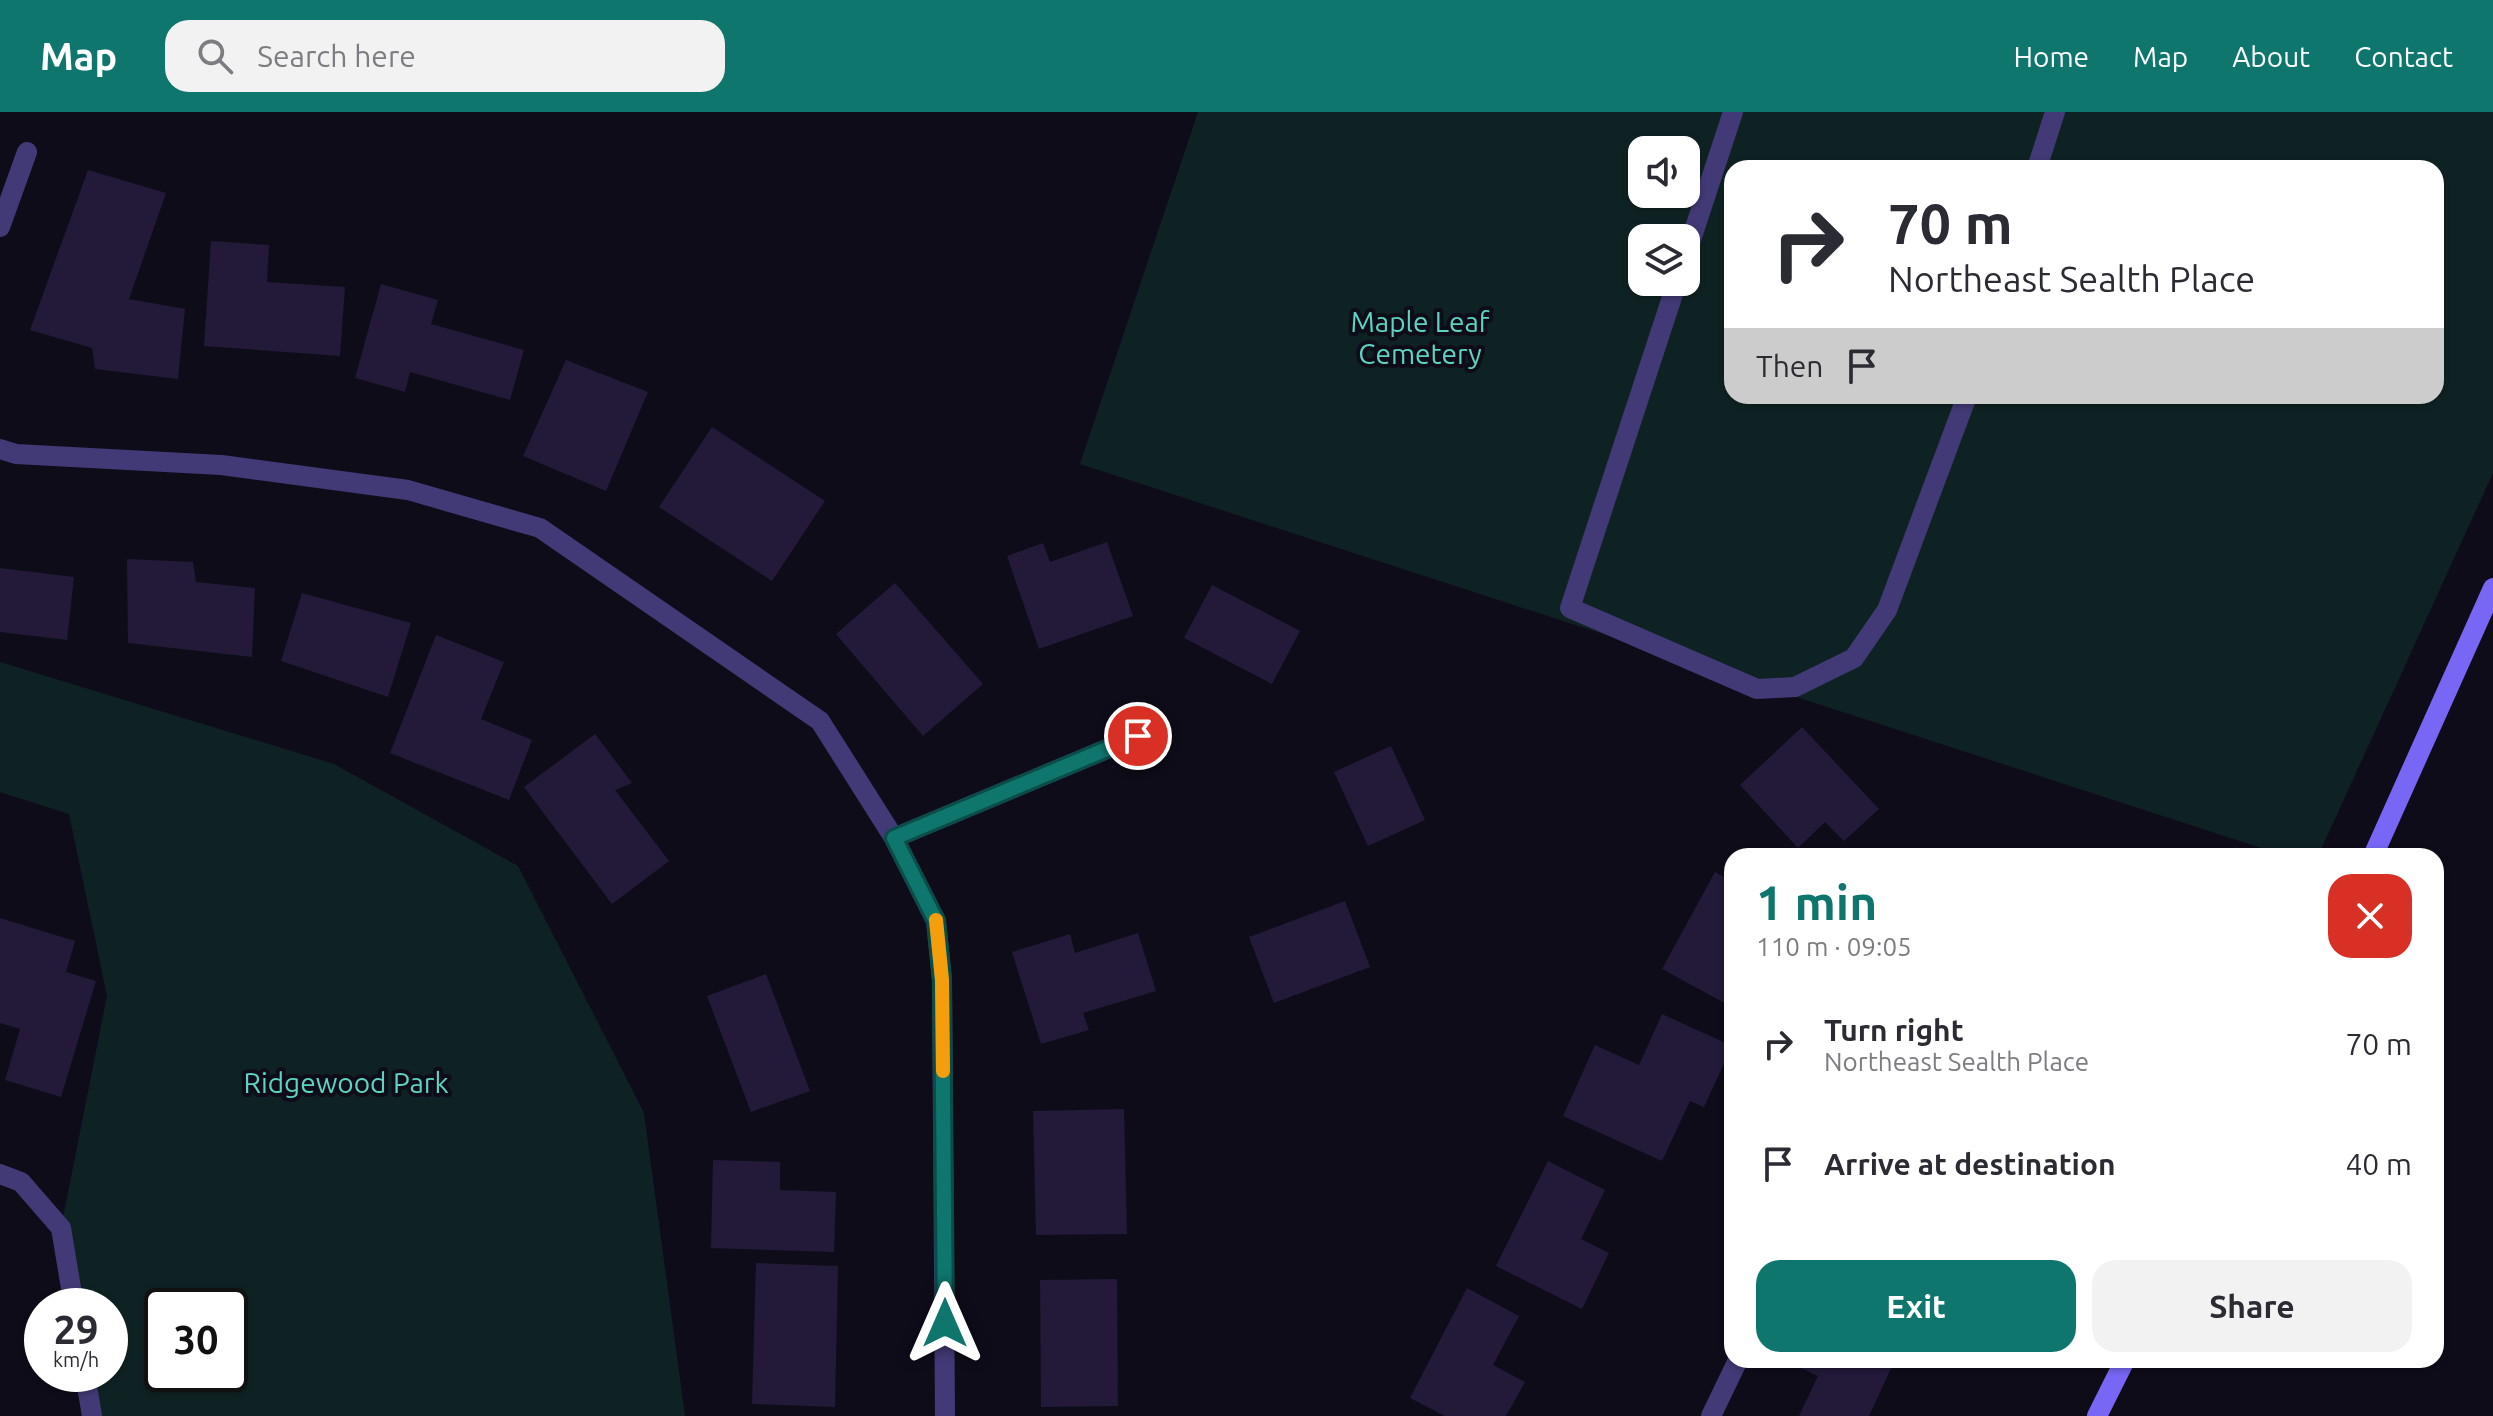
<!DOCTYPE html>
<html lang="en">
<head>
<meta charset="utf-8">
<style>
	body { margin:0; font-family:Ubuntu,sans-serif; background:#f2f2f3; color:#2b2b33; height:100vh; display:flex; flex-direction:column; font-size:30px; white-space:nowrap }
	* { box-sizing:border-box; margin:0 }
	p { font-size:26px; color:#7c7c81 }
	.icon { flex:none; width:44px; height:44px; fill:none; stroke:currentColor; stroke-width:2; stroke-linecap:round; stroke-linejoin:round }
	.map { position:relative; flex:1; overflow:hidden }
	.side { position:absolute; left:1724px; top:736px; width:720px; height:520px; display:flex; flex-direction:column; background:#fff; border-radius:24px; box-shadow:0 2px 6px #0004 }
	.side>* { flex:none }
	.guide { position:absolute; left:1724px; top:48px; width:720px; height:244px; border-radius:24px; box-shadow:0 2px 6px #0004; background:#fff; color:#2b2b33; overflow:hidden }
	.fabs { position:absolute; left:1628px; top:24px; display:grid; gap:16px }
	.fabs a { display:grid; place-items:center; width:72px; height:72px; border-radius:16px; background:#fff; box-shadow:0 2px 6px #0004; font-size:40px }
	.speed { position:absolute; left:24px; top:1176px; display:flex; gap:16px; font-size:40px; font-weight:700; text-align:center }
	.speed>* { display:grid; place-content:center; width:104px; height:104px; border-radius:50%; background:#fff; box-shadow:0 2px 6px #0004; line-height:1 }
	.speed small { font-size:20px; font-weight:400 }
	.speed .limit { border:4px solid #111; border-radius:12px; background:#fff; color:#111 }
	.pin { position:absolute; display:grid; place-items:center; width:68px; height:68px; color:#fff; margin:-34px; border:4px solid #fff; border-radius:50%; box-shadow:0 2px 8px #0007 }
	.me { position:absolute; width:88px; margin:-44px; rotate:0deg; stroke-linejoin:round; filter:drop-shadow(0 0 6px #0008) }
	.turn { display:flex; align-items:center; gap:28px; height:168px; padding:0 32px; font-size:36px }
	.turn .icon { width:104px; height:104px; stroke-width:2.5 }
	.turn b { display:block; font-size:56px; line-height:68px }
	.then { display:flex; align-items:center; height:76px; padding:0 32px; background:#0003; gap:16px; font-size:30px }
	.round { display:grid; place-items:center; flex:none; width:84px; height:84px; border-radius:24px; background:#f2f2f3 }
	.overview { display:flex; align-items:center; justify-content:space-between; height:136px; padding:0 32px }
	h1 { font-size:48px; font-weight:700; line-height:60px; color:#0f766e }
	.button { display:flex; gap:16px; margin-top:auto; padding:16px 32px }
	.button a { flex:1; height:92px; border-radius:24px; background:#0f766e; color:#fff; font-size:32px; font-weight:700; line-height:92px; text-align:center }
	.button a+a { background:#f2f2f3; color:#2b2b33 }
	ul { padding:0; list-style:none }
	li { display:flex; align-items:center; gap:24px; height:120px; padding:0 32px }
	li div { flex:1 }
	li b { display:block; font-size:30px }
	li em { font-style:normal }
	header { display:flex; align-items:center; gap:48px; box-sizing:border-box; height:112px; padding:0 40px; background:#0f766e; color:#fff }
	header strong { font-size:38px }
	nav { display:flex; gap:44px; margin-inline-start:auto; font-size:28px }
	.search { width:560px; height:72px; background:#f2f2f3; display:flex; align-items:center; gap:20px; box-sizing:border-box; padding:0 28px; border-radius:24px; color:#7c7c81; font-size:30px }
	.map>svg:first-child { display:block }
</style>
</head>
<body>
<header>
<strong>Map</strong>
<div class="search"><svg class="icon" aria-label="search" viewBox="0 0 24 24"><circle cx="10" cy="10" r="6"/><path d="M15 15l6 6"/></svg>Search here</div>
<nav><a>Home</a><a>Map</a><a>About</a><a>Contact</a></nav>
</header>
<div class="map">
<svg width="2493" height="1304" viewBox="0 0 2493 1304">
	<rect width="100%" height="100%" fill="#0f0c1a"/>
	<g fill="#0f2223" fill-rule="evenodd">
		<path d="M1198,0H2493V361L2318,744H2286L1080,352ZM1642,38H1686V82H1642ZM1732,56H2436V284H1732ZM1642,126H1686V170H1642Z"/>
		<path d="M0,550L334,652L518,754L644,1001L685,1304H92L85,1262H110V1194H74L61,1116L107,884L69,702L0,680ZM162,1194H230V1262H162Z"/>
	</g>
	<g fill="#231939">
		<polygon points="88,58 166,81 129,187 185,197 178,267 95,257 92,236 30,218"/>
		<polygon points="211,129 269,133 267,170 345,175 340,244 204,234"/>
		<polygon points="381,172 438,188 431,212 524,238 510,288 410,260 405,280 355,266"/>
		<polygon points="566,248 648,280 606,379 523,344"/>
		<polygon points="712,315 825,389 772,469 659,395"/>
		<polygon points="1107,430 1133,504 1039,537 1007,444 1043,431 1050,450"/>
		<polygon points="127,447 193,450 196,470 255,476 252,545 128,531"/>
		<polygon points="0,456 74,465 67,528 0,520"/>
		<polygon points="895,471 983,572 923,624 836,522"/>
		<polygon points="1212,473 1300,519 1272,572 1184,526"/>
		<polygon points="302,481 411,511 388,585 281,549"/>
		<polygon points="436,523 504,550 481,607 532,628 509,688 390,641"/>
		<polygon points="1802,615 1879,697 1844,729 1825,710 1798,736 1740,673"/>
		<polygon points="595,622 632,671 615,678 669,749 612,792 524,675"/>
		<polygon points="1391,634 1425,708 1368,734 1334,660"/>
		<polygon points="1715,760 1732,769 1732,895 1662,857"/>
		<polygon points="1345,789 1370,855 1274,891 1249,825"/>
		<polygon points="0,806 75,829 66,860 96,869 61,985 5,968 20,917 0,911"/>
		<polygon points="1138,821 1156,879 1083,901 1089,918 1041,932 1012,840 1070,822 1075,841"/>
		<polygon points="766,862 810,979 751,1000 707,884"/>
		<polygon points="1662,902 1732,934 1704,995 1690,989 1662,1049 1563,1004 1595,933 1639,953"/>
		<polygon points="1124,997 1127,1122 1036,1123 1033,999"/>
		<polygon points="713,1048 780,1050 780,1078 836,1080 834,1140 711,1136"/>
		<polygon points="1548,1049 1605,1078 1581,1127 1609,1141 1582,1197 1496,1154"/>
		<polygon points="756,1151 838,1154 835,1295 752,1292"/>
		<polygon points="1117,1167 1118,1294 1041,1295 1040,1168"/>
		<polygon points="1467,1176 1519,1204 1493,1253 1525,1270 1506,1304 1445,1304 1410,1286"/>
		<polygon points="1791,1248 1895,1248 1869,1304 1799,1304 1818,1264 1790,1251"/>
	</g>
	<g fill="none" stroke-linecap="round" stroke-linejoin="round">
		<g stroke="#423a76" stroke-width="20">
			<polyline points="2037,56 2055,0"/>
			<polyline points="1686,143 1733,0"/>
			<polyline points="1677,170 1570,496 1757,577 1795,575 1854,546 1887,498 1967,284"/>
		</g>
		<g stroke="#423a76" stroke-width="20">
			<polyline points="0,115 27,40"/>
			<polyline points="0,337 16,342 221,353 408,378 540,416 820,609 894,726 936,809 942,868 945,1304"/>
			<polyline points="894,726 1138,624"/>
			<polyline points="0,1062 21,1070 61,1116 74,1194"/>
			<polyline points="85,1262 92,1304"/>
			<polyline points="1711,1304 1738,1248"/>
		</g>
		<g stroke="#7767f4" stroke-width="20">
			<polyline points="2373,744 2493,476"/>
			<polyline points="2097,1304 2125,1248"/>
		</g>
	</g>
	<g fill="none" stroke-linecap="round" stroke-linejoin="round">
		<defs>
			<polyline id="route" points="945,1211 942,868 936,809 894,726 1138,624"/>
		</defs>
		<use href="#route" stroke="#0a4d48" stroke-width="20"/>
		<use href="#route" stroke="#0f766e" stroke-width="14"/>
		<polyline stroke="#f59e0b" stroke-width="14" points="936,808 942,868 943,959"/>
	</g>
	<g text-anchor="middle" stroke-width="8" stroke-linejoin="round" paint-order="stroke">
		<g font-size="28" fill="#5cd4c0" stroke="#0f0c1a">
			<text x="1420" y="220">Maple Leaf<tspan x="1420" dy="32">Cemetery</tspan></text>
			<text x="346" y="981">Ridgewood Park</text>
		</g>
	</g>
</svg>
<div class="fabs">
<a><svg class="icon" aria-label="sound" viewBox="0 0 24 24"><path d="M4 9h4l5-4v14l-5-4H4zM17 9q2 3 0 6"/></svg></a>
<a><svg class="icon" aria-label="layers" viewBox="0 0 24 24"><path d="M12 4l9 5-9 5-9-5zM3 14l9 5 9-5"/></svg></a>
</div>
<div class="speed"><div>29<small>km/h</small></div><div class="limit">30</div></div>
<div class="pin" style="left:1138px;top:624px;background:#d93025"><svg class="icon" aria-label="arrive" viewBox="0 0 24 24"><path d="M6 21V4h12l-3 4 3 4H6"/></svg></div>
<svg class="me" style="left:945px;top:1211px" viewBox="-20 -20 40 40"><path d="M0-17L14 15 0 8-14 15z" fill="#0f766e" stroke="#fff" stroke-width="4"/></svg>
<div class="guide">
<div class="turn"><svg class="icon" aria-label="right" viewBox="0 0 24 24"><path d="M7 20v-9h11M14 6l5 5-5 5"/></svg><div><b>70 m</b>Northeast Sealth Place</div></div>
<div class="then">Then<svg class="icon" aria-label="arrive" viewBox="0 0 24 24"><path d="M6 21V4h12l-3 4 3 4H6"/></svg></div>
</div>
<section class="side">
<div class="overview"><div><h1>1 min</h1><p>110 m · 09:05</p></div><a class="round" style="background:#d93025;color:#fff"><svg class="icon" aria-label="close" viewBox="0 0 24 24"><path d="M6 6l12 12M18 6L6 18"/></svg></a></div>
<ul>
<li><svg class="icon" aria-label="right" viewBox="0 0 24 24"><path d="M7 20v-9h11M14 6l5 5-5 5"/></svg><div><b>Turn right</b><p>Northeast Sealth Place</p></div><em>70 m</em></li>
<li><svg class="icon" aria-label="arrive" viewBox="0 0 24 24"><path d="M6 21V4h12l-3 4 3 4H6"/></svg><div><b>Arrive at destination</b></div><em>40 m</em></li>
</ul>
<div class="button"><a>Exit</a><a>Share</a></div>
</section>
</div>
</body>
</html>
